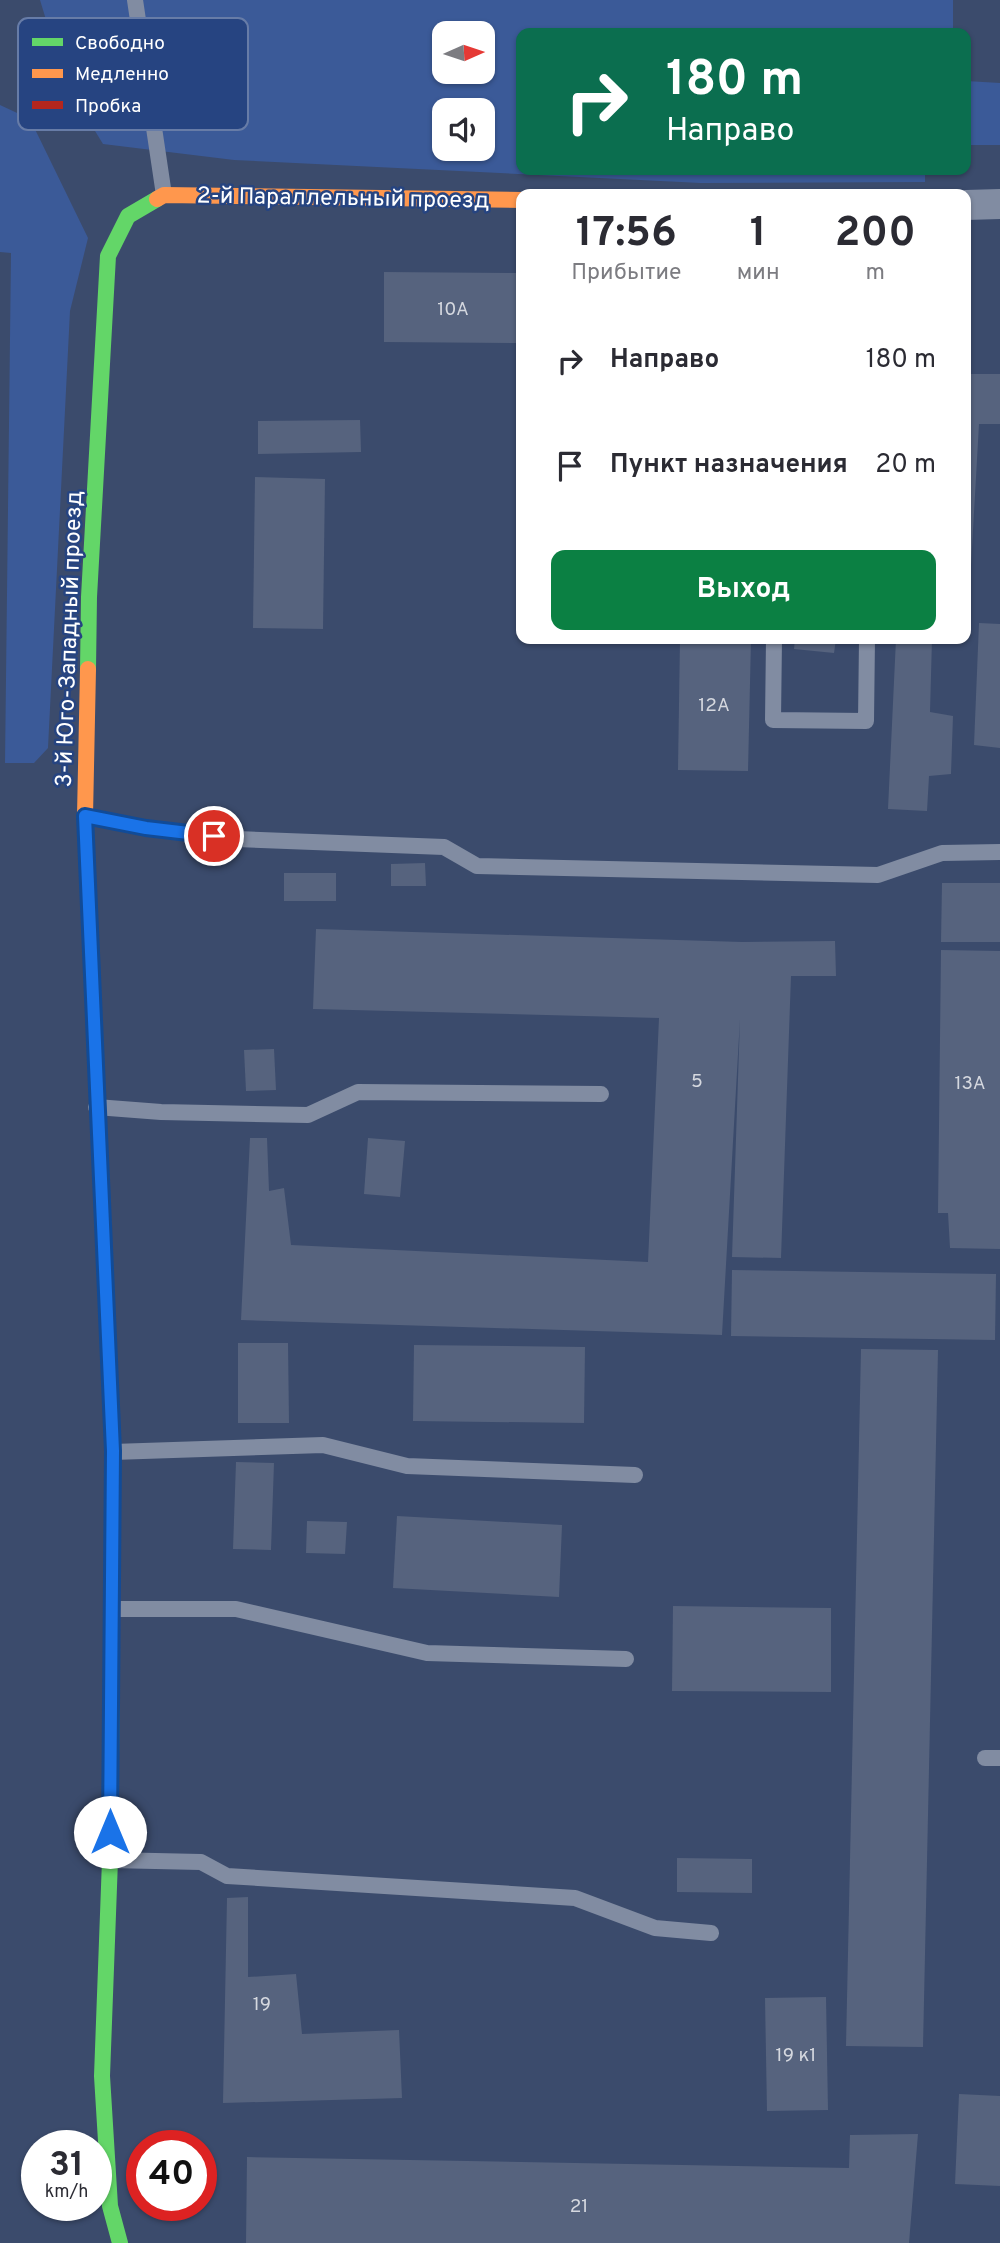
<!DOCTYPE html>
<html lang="ru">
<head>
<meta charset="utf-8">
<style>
	body { margin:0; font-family:Overpass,sans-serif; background:#f2f2f3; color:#2b2b33; height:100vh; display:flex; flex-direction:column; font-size:26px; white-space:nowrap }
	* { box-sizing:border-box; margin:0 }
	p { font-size:23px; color:#7c7c81 }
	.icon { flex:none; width:38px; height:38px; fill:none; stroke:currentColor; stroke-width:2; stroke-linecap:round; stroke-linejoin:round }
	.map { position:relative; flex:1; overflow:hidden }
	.panel { position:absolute; left:516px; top:189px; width:455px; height:455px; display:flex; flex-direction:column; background:#fff; border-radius:14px; box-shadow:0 2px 5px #0004 }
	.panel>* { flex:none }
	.banner { position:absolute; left:516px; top:28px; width:455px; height:147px; border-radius:14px; box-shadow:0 2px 5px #0004; background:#0b6e4f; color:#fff; overflow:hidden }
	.needle { width:46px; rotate:87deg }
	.fabs { position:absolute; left:432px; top:21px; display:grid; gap:14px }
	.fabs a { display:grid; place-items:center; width:63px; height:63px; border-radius:14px; background:#fff; box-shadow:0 2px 5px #0004; font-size:35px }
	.speed { position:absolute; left:21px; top:2130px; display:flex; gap:14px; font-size:35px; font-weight:700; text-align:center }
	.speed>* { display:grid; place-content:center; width:91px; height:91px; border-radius:50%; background:#fff; box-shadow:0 2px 5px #0004; line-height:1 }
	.speed small { font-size:18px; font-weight:400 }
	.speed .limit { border:10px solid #d22; background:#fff; color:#111 }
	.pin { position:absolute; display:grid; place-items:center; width:60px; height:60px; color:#fff; margin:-30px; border:4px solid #fff; border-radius:50%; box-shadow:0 2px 7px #0007 }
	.me { position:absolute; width:77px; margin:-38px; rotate:0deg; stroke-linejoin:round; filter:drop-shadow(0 0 5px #0008) }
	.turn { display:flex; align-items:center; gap:24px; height:147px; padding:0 35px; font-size:32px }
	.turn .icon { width:91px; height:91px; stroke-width:2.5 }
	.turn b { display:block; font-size:49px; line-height:60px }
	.eta { display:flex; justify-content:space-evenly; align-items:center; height:119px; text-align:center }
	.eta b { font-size:42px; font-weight:700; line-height:49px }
	.primary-button { display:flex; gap:14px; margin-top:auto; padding:14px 35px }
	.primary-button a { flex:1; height:80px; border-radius:14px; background:#0b8043; color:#fff; font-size:28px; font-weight:700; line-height:80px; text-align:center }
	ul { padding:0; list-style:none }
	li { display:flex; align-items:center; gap:21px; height:105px; padding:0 35px }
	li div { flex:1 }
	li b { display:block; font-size:26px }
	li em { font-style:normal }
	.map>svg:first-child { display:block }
</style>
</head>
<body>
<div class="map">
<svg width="1000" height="2243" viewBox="0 0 1000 2243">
	<rect width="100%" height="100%" fill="#3b4b6c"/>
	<g fill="#3b5a98" fill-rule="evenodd">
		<path d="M40,0H953V33H522V170H925V182L701,183L234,160L103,144L65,82ZM444,33H483V72H444ZM444,110H483V149H444Z"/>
		<polygon points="966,81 1000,83 1000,145 966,145"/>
		<polygon points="0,105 30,119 88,238 70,311 48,748 34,763 5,763 11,253 0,252"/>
	</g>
	<g fill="#56637e">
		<polygon points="384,272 522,273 522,343 384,342"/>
		<polygon points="966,374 1000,374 1000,424 979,424 969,601 966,601"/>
		<polygon points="360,420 361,452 258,454 258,421"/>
		<polygon points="255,477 325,479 323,629 253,628"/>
		<polygon points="979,623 1000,624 1000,748 974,745"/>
		<polygon points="680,639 751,639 748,771 678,770"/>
		<polygon points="795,639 836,639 834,653 794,649"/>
		<polygon points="896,639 932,639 930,712 953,716 951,774 929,776 927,811 888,809"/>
		<polygon points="425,863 426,886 391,886 391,864"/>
		<rect x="284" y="873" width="52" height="28"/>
		<polygon points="942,883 1000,883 1000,942 941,942"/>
		<polygon points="316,929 742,942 835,941 836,976 791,976 781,1258 732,1257 740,1019 722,1335 241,1320 250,1138 267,1138 269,1191 284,1188 291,1245 648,1262 659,1018 313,1009"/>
		<polygon points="941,950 1000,951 1000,1249 950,1248 948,1213 938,1213"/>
		<polygon points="274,1049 276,1090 246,1091 244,1050"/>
		<polygon points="368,1138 405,1141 400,1197 364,1194"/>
		<polygon points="732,1270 996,1274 995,1340 731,1336"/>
		<polygon points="238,1343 288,1343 289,1423 238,1423"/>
		<polygon points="414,1345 585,1347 584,1423 413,1421"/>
		<polygon points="861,1349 938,1350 923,2047 846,2046"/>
		<polygon points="236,1462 274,1463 271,1550 233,1549"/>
		<polygon points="397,1516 562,1525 559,1597 393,1588"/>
		<polygon points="307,1521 347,1522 345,1554 306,1553"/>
		<polygon points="673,1606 831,1608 831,1692 672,1691"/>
		<polygon points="677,1858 752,1859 752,1893 677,1892"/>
		<polygon points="248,1897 248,1977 296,1974 302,2034 399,2030 402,2098 223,2103 227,1898"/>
		<polygon points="826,1997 828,2110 767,2111 765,1998"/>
		<polygon points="959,2094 1000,2096 1000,2186 955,2184"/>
		<polygon points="918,2134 909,2243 246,2243 247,2157 849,2168 850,2135"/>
	</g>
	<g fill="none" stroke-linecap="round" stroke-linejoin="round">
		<g stroke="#818ca2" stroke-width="16">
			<polyline points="135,0 164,195"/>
			<polyline points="774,639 773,720 866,721 867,639"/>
			<polyline points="85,816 146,828 237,839 444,847 477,866 878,875 942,853 1000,852"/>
			<polyline points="96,1107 161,1112 308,1115 358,1092 601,1094"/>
			<polyline points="113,1452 323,1445 407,1466 635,1475"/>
			<polyline points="112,1609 236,1609 427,1653 626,1659"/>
			<polyline points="985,1758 1000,1758"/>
			<polyline points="110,1860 201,1862 227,1876 575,1898 655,1928 711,1933"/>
		</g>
		<polyline stroke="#818ca2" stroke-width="30" points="966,205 1000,204"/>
		<g stroke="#63d668" stroke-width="16">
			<polyline points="88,669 89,597 108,256 128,216 157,199"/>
			<polyline points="112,1650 110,1860 102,2076 110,2206 120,2243"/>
		</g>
		<g stroke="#ff974d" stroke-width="16">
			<polyline points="157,199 164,195 522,200"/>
			<polyline points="88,669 85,816 104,1242"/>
		</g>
		<polyline stroke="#b3261e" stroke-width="16" points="104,1242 113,1452 112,1650"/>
	</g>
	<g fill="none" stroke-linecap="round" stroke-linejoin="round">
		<defs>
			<polyline id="route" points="110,1832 113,1451 85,816 146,828 214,836"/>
		</defs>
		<use href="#route" stroke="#114b97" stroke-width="18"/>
		<use href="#route" stroke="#1a73e8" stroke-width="12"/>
	</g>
	<g text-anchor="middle" stroke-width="5" stroke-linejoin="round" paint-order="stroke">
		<g font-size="19" fill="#d5d8df">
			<text x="453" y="315">10А</text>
			<text x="714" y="711">12А</text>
			<text x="697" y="1087">5</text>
			<text x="970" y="1089">13А</text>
			<text x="262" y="2010">19</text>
			<text x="796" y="2061">19 к1</text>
			<text x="579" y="2212">21</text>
		</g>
		<g font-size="23" fill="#fff" stroke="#264481">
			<text transform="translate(343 197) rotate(1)" y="8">2-й Параллельный проезд</text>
			<text transform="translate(68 639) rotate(-88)" y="8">3-й Юго-Западный проезд</text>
		</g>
	</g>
	<rect x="18" y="18" width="230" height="112" rx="10" fill="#264481" stroke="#677ca7" stroke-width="2"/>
	<rect x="32" y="38" width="31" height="8" fill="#63d668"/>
	<rect x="32" y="69" width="31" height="9" fill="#ff974d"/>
	<rect x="32" y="101" width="31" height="8" fill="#b3261e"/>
	<g font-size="19" fill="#fff">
		<text x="75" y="49">Свободно</text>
		<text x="75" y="80">Медленно</text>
		<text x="75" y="112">Пробка</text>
	</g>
</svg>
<div class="fabs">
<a><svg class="needle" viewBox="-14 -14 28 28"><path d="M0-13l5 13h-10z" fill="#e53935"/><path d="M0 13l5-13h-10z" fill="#7c7c81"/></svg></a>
<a><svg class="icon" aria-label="sound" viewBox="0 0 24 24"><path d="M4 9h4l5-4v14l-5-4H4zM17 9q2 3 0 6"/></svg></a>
</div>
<div class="speed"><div>31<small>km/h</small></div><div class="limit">40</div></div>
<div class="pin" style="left:214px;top:836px;background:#d93025"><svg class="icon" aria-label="arrive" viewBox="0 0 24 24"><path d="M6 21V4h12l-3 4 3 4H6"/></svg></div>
<svg class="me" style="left:110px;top:1832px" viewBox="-20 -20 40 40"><circle r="19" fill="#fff"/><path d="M0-13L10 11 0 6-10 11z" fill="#1a73e8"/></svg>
<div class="banner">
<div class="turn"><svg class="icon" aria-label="right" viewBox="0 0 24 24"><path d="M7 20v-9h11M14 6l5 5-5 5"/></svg><div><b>180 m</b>Направо</div></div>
</div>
<section class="panel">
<div class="eta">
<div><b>17:56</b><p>Прибытие</p></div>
<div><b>1</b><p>мин</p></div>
<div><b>200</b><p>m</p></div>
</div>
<ul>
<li><svg class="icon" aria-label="right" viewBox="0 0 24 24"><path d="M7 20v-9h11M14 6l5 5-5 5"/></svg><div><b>Направо</b></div><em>180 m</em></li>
<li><svg class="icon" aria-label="arrive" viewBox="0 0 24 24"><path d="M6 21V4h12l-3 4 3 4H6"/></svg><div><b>Пункт назначения</b></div><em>20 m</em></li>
</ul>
<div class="primary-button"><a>Выход</a></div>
</section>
</div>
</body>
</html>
